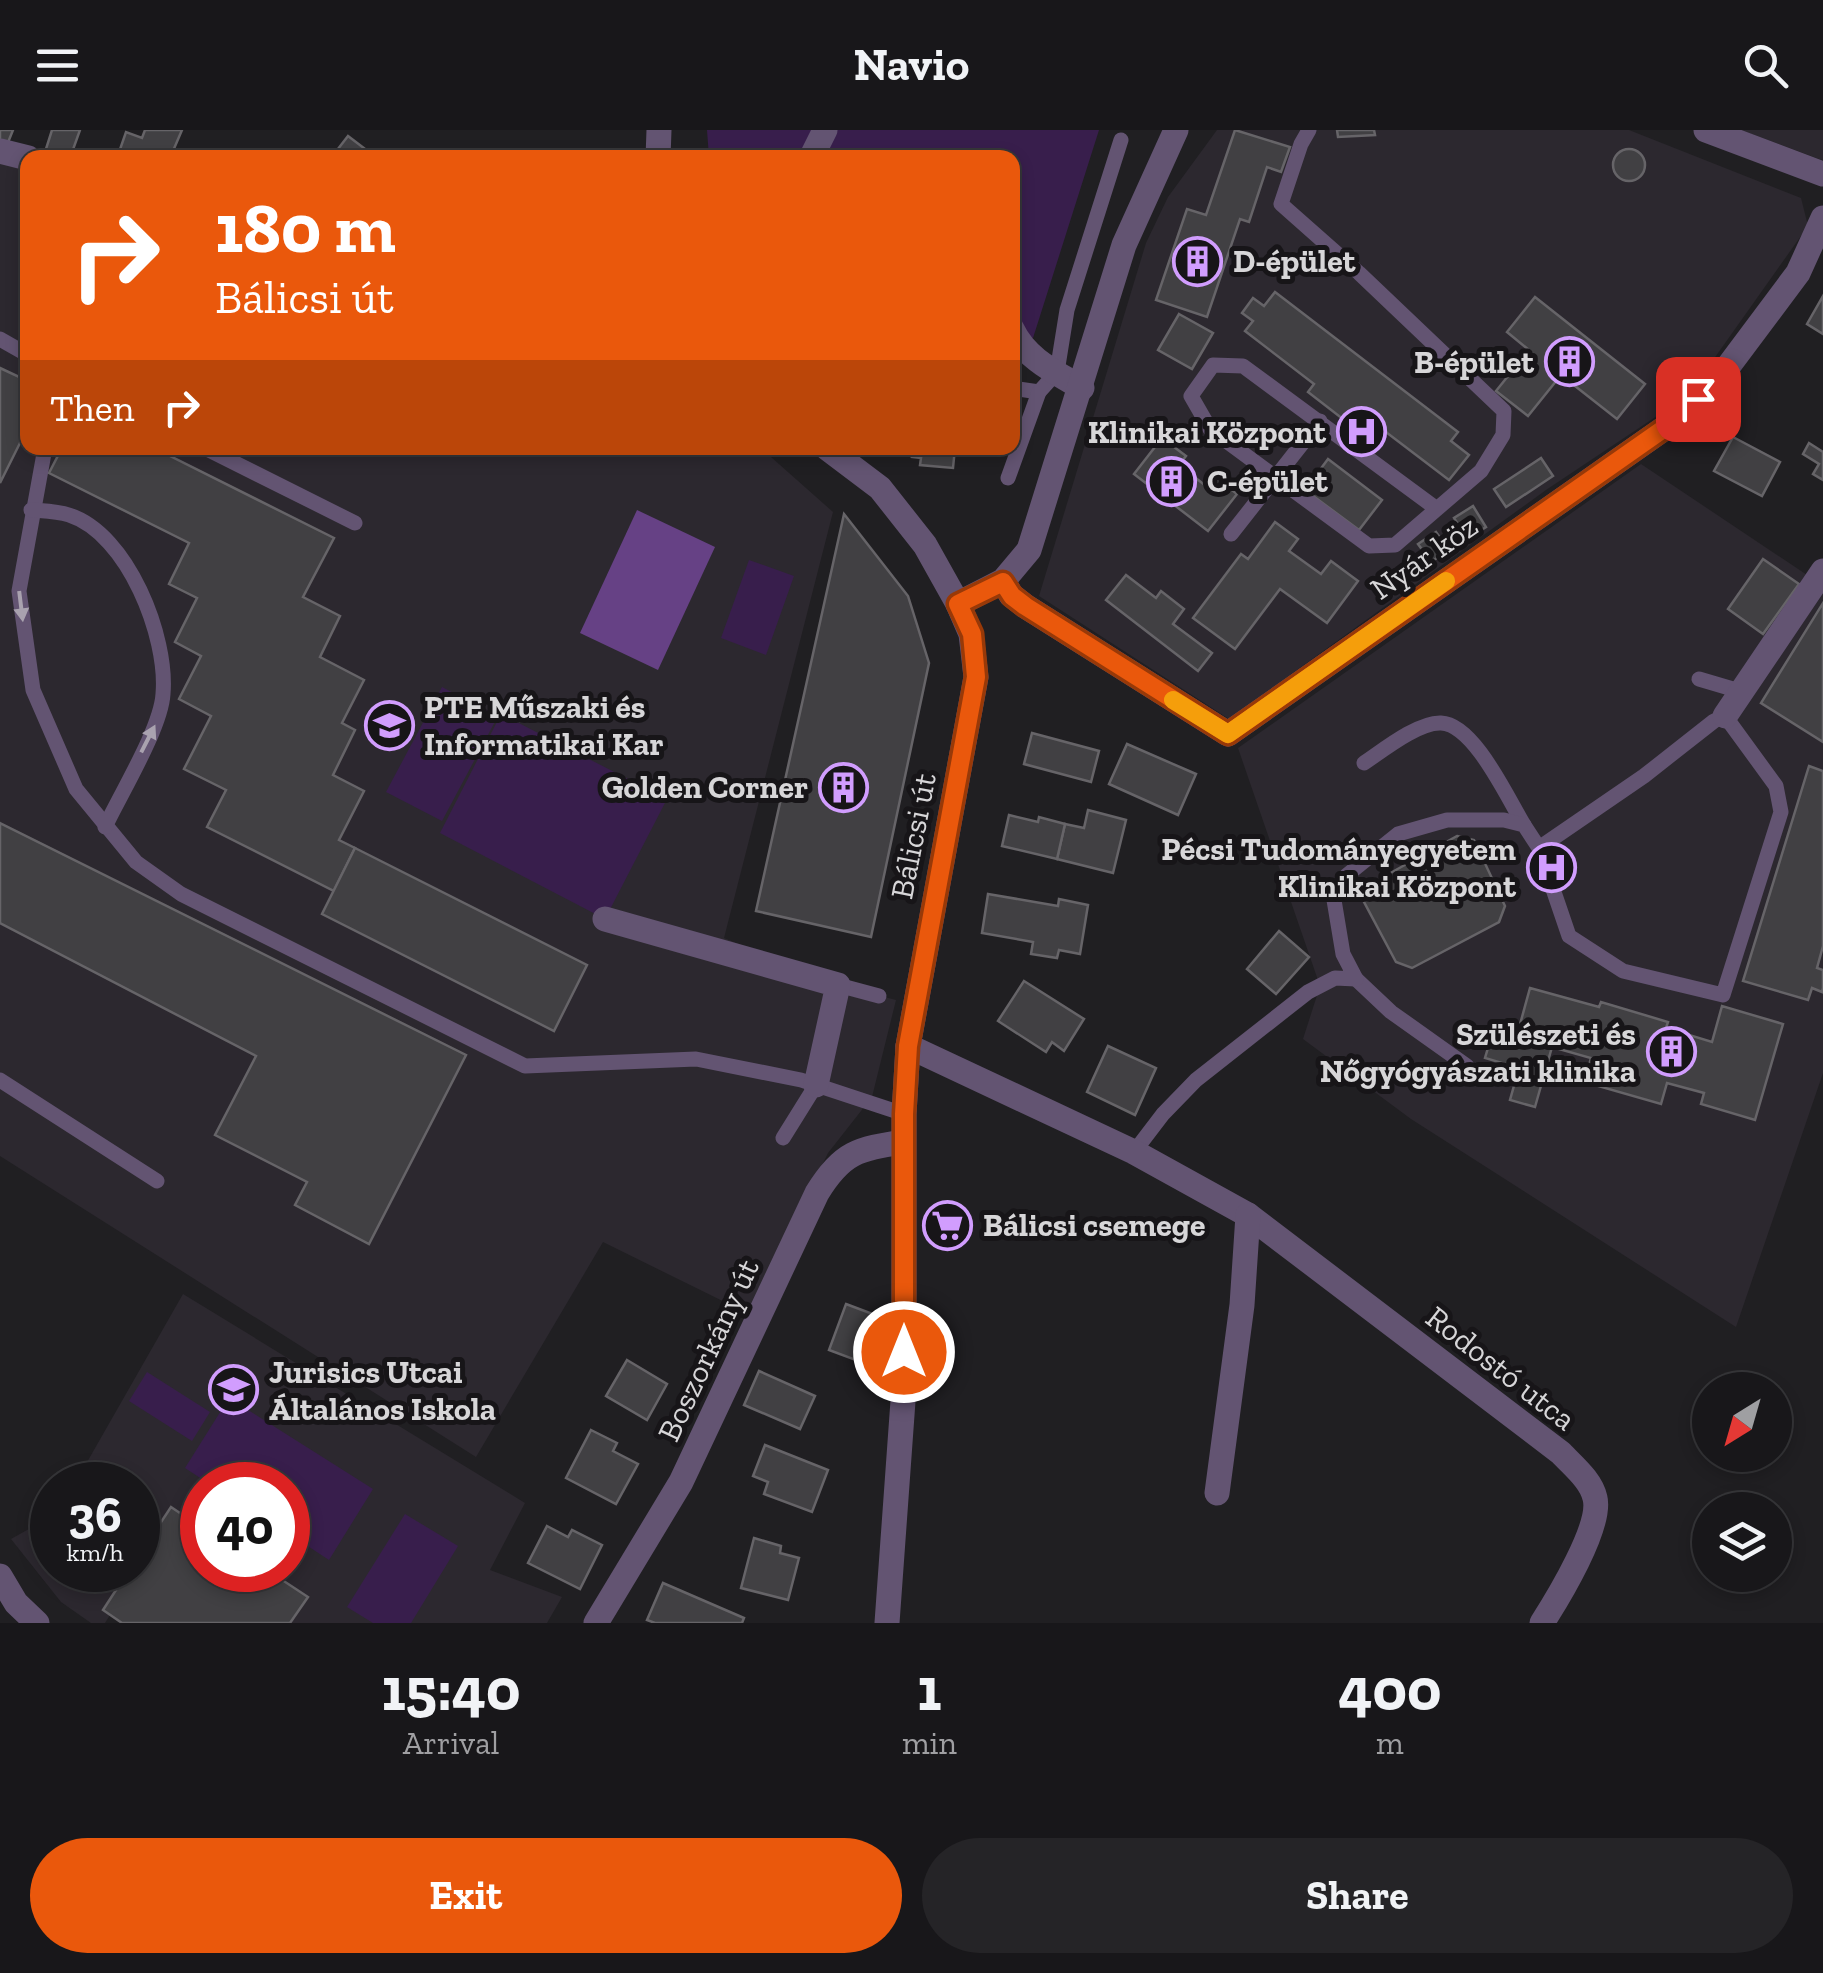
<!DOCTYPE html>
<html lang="en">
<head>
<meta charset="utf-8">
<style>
	body { margin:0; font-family:"Zilla Slab",serif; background:#252427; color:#f1f3f6; height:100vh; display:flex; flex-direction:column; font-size:38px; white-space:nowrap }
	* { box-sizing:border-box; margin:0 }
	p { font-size:32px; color:#9f9fa2 }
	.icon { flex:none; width:55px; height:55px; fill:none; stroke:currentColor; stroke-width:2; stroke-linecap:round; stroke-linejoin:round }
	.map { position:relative; height:1493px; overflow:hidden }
	.drawer { display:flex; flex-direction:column; background:#18171a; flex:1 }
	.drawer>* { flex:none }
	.hud { position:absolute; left:20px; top:20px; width:1000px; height:305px; border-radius:20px; box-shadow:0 5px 15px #0003,0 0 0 2px #363639; background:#ea580c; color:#fff; overflow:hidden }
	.needle { width:65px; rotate:217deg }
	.fabs { position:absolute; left:1692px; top:1242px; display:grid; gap:20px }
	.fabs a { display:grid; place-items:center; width:100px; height:100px; border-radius:50%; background:#18171a; box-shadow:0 5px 15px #0003,0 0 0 2px #363639; font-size:50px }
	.speed { position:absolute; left:30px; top:1332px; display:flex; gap:20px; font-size:50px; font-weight:700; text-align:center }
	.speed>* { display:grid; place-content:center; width:130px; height:130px; border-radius:50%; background:#18171a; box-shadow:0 5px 15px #0003,0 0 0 2px #363639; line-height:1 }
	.speed small { font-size:25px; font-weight:400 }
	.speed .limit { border:15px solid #d22; background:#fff; color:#111 }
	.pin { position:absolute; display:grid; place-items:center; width:85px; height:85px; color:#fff; margin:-42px; border-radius:20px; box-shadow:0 5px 15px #0006 }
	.me { position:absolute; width:110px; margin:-55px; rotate:0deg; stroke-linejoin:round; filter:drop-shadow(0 0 8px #0008) }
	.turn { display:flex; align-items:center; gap:35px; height:210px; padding:0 30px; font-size:45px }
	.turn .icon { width:130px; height:130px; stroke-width:2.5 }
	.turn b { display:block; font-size:70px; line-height:85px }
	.then { display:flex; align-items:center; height:95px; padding:0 30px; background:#0003; gap:20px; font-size:38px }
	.eta { display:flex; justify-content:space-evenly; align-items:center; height:170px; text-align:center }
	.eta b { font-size:60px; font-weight:800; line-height:70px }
	.primary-button { display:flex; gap:20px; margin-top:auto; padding:20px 30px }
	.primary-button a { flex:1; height:115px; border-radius:60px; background:#ea580c; color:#fff; font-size:40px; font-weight:800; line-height:115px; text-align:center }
	.primary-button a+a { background:#252427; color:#f1f3f6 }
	header { display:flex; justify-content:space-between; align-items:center; height:130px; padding:0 30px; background:#18171a; font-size:45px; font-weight:800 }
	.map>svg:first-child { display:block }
</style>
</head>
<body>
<header><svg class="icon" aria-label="menu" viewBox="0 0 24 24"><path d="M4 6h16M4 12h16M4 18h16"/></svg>Navio<svg class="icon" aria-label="search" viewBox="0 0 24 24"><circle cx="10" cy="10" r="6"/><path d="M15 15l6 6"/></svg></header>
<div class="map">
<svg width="1823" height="1493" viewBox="0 0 1823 1493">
	<rect width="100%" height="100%" fill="#201f22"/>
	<g fill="#2c282f" fill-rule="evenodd">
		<polygon points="1217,0 1629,0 1801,68 1808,96 1706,240 1672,276 1546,360 1229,589 1039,466 1146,113 1168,67"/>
		<polygon points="1741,0 1823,0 1823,30 1819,29"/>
		<polygon points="0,32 27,40 28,318 761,318 833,382 724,808 838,855 896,870 872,967 828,1023 749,1184 603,1112 476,1327 0,1026"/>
		<polygon points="1641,334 1816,451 1823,441 1823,943 1736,1197 1411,989 1303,909 1320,856 1238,618"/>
		<path d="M183,1164L525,1373L490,1440L562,1467L547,1493H122L110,1485L105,1493H91L61,1472L11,1409L52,1386V1440H138V1355H74ZM202,1355H288V1440H202Z"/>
	</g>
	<g fill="#381e4c">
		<polygon points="707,0 1099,0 1033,208 1013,206 1012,28 709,27"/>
		<polygon points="749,430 794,446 766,525 721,508"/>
		<polygon points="442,557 498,586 442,691 386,662"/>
		<polygon points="501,584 667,669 605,789 440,703"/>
		<polygon points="147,1242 210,1282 192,1311 129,1271"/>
		<polygon points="229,1268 373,1359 329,1430 288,1403 288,1355 211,1355 185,1338"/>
		<polygon points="405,1384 458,1416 411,1493 373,1493 347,1477"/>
	</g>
	<polygon fill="#664185" points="637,380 715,417 658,540 580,503"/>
	<g fill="#414043" stroke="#666468" stroke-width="2.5">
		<polygon points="0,0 13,0 7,15 0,13"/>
		<polygon points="52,0 80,0 70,28 45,22"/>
		<polygon points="145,0 182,0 170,28 117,28 126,2 142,8"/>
		<polygon points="1235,0 1290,17 1281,42 1267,37 1249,92 1240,89 1207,187 1156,170 1187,79 1206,85"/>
		<polygon points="1337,0 1374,0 1375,5 1338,7"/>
		<polygon points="348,6 373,25 371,28 331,28"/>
		<circle cx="1629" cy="35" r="16"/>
		<polygon points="1275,162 1458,302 1451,311 1469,325 1449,350 1357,280 1348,293 1308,262 1314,254 1245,201 1253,191 1242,183 1253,168 1264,176"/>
		<polygon points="1823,166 1823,204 1807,194"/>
		<polygon points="1535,167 1645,254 1617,289 1561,245 1528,286 1496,261 1529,220 1507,202"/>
		<polygon points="1179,184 1213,203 1192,239 1158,220"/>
		<polygon points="0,238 28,251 28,297 0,353"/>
		<polygon points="1733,307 1780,332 1762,366 1714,341"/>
		<polygon points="1162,308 1186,326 1179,335 1206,356 1214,346 1237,364 1208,401 1134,344"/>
		<polygon points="1809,313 1823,322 1823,350 1813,344 1819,334 1803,324"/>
		<polygon points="62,318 154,318 334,408 303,467 340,486 320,527 364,550 342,593 355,600 333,645 364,661 339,710 355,718 334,761 207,697 226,660 184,639 211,586 179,569 201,526 175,512 197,468 169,454 189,413 49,343"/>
		<polygon points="914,318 955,318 953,338 920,335 921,328 912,327"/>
		<polygon points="1541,328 1553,346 1506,377 1494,359"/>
		<polygon points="1328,329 1382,370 1359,400 1305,360"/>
		<polygon points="1473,376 1486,397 1467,409 1454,388"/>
		<polygon points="844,384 908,466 929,533 871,807 756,781"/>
		<polygon points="1275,392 1298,409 1289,421 1321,444 1331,431 1358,451 1327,493 1280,459 1235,519 1193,488 1241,424 1248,429"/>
		<polygon points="1436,402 1449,420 1431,432 1418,414"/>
		<polygon points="1763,429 1799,454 1763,504 1728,479"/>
		<polygon points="1126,445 1156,468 1161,461 1184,479 1173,494 1212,523 1198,541 1106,470"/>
		<polygon points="1823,473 1823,612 1761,573"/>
		<polygon points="1032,603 1099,621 1091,652 1024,634"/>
		<polygon points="1127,614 1196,644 1178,685 1109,654"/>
		<polygon points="1809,636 1823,641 1823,816 1817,838 1823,840 1823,858 1822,862 1812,858 1808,870 1743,851"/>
		<polygon points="1088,680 1126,690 1113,743 1057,729 1065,694 1084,698"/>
		<polygon points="1009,685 1038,692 1039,687 1065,694 1057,729 1002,716"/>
		<polygon points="0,693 466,925 369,1114 295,1075 307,1052 215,1005 256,926 0,793"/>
		<polygon points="1457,706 1474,710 1505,776 1499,792 1412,838 1396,832 1363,770 1367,756"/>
		<polygon points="355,718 587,835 554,901 322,784"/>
		<polygon points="988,764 1058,776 1059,769 1088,775 1080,824 1059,820 1057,828 1031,824 1033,812 982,803"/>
		<polygon points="1279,801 1309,827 1276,864 1247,839"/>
		<polygon points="1024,851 1084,889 1064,921 1052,912 1046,922 998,891"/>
		<polygon points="1530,858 1599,877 1601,872 1668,892 1666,898 1712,912 1722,876 1783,894 1755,990 1701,974 1704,963 1667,953 1661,974 1584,952 1591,928 1552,917 1535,977 1510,970 1519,938 1485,928 1496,891 1519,898"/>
		<polygon points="1108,916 1156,938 1135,985 1087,962"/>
		<polygon points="846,1174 878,1186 861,1232 829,1220"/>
		<polygon points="627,1230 667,1254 647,1290 606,1266"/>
		<polygon points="759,1241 815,1266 800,1299 744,1275"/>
		<polygon points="591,1300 617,1313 613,1321 638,1334 616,1374 566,1348"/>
		<polygon points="765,1315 828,1340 812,1382 764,1364 768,1352 753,1346"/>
		<polygon points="171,1377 202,1398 202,1440 267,1440 308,1467 290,1493 122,1493 103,1480 129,1440 138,1440 138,1427"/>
		<polygon points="547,1396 568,1407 572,1400 602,1415 580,1459 528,1433"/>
		<polygon points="754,1408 781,1416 780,1423 799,1428 788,1470 741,1458"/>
		<polygon points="663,1453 744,1488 742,1493 655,1493 647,1490"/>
	</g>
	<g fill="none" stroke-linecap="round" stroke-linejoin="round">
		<g stroke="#635472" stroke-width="15">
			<polyline points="1309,0 1301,14 1281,74 1359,143 1504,281 1503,305 1481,341 1395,415 1369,416 1210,299 1191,266 1213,235 1243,236 1437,379"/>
			<polyline points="0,209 28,225"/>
			<polyline points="1012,258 1039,262"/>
			<polyline points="45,318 19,461 33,560 76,659 136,732 181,764 525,936 696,929 801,950 904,984"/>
			<polyline points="205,318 355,393"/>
			<polyline points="1008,348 1039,262 1057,242 1067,180 1121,10"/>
			<path d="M31,380C43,381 57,381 69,385C128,404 168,507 163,564C161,598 121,663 105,697"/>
			<polyline points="1231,404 1320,291"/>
			<polyline points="1699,549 1743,562"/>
			<path d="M1364,633C1382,621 1418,592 1441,593C1474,594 1508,669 1524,695"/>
			<polyline points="1356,849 1391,882 1467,936"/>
			<polyline points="838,855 879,866"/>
			<polyline points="0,950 157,1051"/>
			<polyline points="783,1008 816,955"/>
			<polyline points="1134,1022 1163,984 1196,950 1308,862 1335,848 1356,849 1343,824 1334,770 1347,745 1398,704 1447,690 1504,690 1524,695 1539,718 1569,806 1623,841 1723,865 1781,682 1776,656 1725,586 1714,591 1644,646 1539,718"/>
		</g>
		<g stroke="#635472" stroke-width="25">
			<polyline points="0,21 28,28"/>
			<polyline points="811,28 825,0"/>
			<path d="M1012,199C1026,229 1055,242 1082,258"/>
			<polyline points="1003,451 1011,465 1025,476 1228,604 1679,288 1718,250 1798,143 1823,88"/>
			<polyline points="1725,586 1823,441"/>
			<polyline points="605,789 838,855 816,955"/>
			<path d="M908,916L1134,1022L1248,1085L1561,1323C1573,1336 1591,1350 1595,1368C1602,1396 1558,1468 1542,1493"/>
			<polyline points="1217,1363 1242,1175 1248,1085"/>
			<polyline points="0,1446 16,1473 37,1493"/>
			<path d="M596,1493L681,1352L817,1063C842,1022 858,1019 903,1012"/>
		</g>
		<g stroke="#635472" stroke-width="25">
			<polyline points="1706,0 1823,44"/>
			<polyline points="658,28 659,0"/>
			<polyline points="827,318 880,358 925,415 958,474"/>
			<polyline points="887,1493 904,1257 904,984 908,916 976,547 971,504 958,474 1003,451 1029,420 1124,115 1176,0"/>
		</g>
	</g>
	<defs><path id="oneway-solid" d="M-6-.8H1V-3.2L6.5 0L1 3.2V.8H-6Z" transform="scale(2.5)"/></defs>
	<g fill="#a9a2af">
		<use href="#oneway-solid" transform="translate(21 476) rotate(83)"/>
		<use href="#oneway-solid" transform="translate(148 609) rotate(-63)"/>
	</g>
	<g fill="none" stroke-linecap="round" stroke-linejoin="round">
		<defs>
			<polyline id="route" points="904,1222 904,984 908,916 976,547 972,504 958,474 1003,452 1012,466 1025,476 1228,604 1679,288 1698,269"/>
		</defs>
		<use href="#route" stroke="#983908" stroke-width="25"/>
		<use href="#route" stroke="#ea580c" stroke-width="18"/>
		<polyline stroke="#f59e0b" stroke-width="18" points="1173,570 1228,604 1446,451"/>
	</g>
	<defs>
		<symbol id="building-ring" viewBox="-11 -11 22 22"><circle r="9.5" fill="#171518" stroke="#d19dfe" stroke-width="1.5"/><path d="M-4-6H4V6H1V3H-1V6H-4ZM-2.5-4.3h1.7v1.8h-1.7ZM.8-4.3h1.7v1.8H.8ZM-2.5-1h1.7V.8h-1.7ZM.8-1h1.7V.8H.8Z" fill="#d19dfe"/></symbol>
		<symbol id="hospital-ring" viewBox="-11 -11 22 22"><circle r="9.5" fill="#171518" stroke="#d19dfe" stroke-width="1.5"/><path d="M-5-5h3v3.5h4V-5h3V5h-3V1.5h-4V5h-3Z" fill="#d19dfe"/></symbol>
		<symbol id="university-ring" viewBox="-11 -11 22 22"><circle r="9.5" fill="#171518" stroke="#d19dfe" stroke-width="1.5"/><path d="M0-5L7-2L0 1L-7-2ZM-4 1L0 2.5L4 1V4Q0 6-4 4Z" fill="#d19dfe"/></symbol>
		<symbol id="supermarket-ring" viewBox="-11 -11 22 22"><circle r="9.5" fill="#171518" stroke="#d19dfe" stroke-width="1.5"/><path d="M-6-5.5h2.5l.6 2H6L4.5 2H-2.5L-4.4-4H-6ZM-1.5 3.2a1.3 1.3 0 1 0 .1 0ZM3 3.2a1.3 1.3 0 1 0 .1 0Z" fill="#d19dfe"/></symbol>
		<symbol id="school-ring" viewBox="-11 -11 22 22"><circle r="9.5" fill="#171518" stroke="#d19dfe" stroke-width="1.5"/><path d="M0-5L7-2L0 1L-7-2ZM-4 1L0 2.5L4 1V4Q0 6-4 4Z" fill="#d19dfe"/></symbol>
	</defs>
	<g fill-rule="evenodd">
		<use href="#building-ring" x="1170" y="104" width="55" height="55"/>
		<use href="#building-ring" x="1542" y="204" width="55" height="55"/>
		<use href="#hospital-ring" x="1334" y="274" width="55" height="55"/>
		<use href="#building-ring" x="1144" y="324" width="55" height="55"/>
		<use href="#university-ring" x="362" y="568" width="55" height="55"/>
		<use href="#building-ring" x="816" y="630" width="55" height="55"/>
		<use href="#hospital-ring" x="1524" y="710" width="55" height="55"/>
		<use href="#building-ring" x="1644" y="894" width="55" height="55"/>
		<use href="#supermarket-ring" x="920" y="1068" width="55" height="55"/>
		<use href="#school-ring" x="206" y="1232" width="55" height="55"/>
	</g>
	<g text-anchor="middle" stroke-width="10" stroke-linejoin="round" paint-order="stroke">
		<g font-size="32" font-weight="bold" fill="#d7d6d8" stroke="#171518" text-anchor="start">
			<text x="1233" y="142">D-épület</text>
			<text x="1534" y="243" text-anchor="end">B-épület</text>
			<text x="1326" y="313" text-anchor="end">Klinikai Központ</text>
			<text x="1207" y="362">C-épület</text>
			<text x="424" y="588">PTE Műszaki és<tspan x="424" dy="37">Informatikai Kar</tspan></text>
			<text x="808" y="668" text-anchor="end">Golden Corner</text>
			<text x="1516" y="730" text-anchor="end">Pécsi Tudományegyetem<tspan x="1516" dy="37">Klinikai Központ</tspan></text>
			<text x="1636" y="915" text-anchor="end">Szülészeti és<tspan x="1636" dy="37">Nőgyógyászati klinika</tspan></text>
			<text x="983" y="1106">Bálicsi csemege</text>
			<text x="269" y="1253">Jurisics Utcai<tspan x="269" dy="37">Általános Iskola</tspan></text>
		</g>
		<g font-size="32" fill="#d7d6d8" stroke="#171518">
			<text transform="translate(1424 427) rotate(-35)" y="11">Nyár köz</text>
			<text transform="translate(913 706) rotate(-79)" y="11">Bálicsi út</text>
			<text transform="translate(708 1220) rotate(-65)" y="11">Boszorkány út</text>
			<text transform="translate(1501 1238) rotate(38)" y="11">Rodostó utca</text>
		</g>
	</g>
</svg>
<div class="fabs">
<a><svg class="needle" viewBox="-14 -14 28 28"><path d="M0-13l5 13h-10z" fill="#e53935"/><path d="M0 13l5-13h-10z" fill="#9f9fa2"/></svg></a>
<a><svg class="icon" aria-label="layers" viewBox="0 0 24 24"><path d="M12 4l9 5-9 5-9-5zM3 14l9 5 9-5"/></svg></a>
</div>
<div class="speed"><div>36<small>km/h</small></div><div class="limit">40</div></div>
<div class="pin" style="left:1698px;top:269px;background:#d93025"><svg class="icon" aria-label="arrive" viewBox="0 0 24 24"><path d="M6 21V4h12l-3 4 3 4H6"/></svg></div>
<svg class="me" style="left:904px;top:1222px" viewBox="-20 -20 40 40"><circle r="17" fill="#ea580c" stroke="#fff" stroke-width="3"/><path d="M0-11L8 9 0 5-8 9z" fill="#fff"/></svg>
<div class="hud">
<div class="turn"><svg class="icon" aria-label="right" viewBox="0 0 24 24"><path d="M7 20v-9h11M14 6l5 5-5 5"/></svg><div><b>180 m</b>Bálicsi út</div></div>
<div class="then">Then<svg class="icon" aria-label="right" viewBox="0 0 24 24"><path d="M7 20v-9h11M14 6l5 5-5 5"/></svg></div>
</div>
</div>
<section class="drawer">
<div class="eta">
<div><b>15:40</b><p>Arrival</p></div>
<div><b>1</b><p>min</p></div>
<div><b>400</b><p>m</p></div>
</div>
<div class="primary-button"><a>Exit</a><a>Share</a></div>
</section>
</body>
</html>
